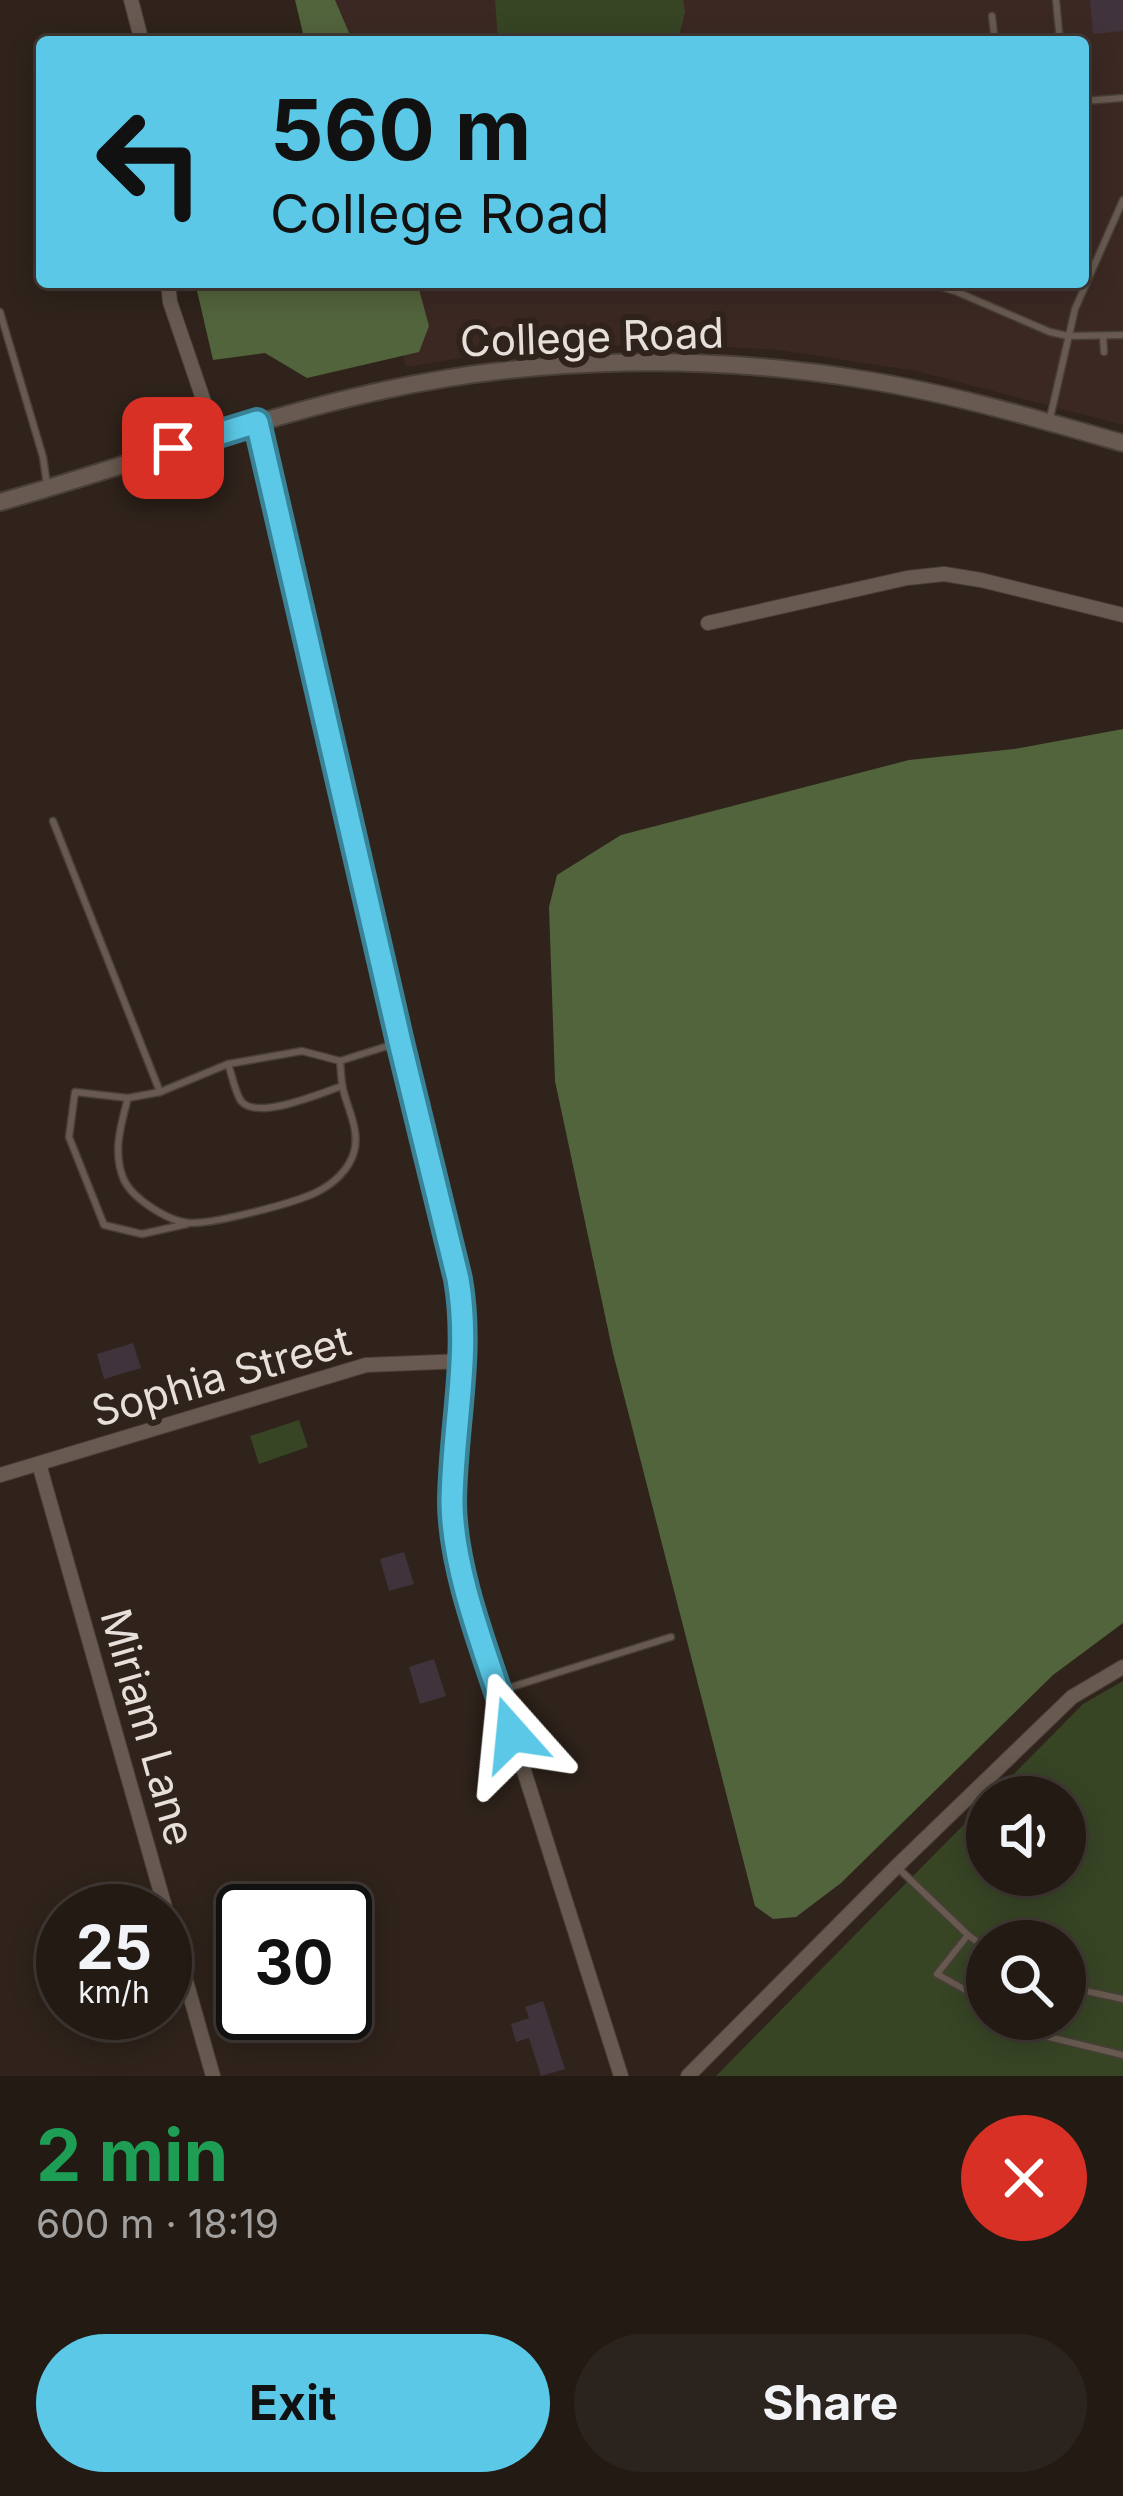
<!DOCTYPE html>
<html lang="en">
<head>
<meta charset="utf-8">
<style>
	body { margin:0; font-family:Inter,sans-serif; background:#2b231d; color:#f1f3f6; height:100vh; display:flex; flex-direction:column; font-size:45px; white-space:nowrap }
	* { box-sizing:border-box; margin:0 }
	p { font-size:39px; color:#a3a1a0 }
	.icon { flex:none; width:66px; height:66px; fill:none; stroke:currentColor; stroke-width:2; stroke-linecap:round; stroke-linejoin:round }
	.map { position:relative; height:2076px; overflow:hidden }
	.details { display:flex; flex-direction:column; background:#231a14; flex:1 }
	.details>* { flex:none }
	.hud { position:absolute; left:36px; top:36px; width:1053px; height:252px; border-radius:12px; box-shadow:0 6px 30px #0003,0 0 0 3px #403834; background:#5ac8e6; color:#111; overflow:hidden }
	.tools { position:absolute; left:966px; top:1776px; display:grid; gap:24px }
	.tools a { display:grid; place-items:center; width:120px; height:120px; border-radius:50%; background:#231a14; box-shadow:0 6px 30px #0003,0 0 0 3px #403834; font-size:60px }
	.speed { position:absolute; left:36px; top:1884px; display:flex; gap:24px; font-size:60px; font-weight:700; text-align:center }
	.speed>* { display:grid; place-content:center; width:156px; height:156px; border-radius:50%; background:#231a14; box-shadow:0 6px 30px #0003,0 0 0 3px #403834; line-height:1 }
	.speed small { font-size:30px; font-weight:400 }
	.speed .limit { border:6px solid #111; border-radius:18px; background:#fff; color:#111 }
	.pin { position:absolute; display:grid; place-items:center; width:102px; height:102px; color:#fff; margin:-51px; border-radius:24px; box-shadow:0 6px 18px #0006 }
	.me { position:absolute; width:132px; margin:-66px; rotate:342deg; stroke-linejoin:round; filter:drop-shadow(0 0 9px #0008) }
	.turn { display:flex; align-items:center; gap:42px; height:252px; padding:0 36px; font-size:54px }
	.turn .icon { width:156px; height:156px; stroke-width:2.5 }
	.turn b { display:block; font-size:84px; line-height:102px }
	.round { display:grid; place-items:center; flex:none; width:126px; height:126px; border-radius:63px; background:#2b231d }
	.summary { display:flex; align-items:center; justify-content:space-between; height:204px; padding:0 36px }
	h1 { font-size:72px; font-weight:700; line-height:90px; color:#1e9e55 }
	.cta { display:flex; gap:24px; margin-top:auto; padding:24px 36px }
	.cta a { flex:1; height:138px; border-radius:72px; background:#5ac8e6; color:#111; font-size:48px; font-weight:700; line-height:138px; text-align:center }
	.cta a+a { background:#2b231d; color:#f1f3f6 }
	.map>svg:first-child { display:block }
</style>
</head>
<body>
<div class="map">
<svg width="1123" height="2076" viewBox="0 0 1123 2076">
	<rect width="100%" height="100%" fill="#2f231b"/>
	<polygon fill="#3b2823" points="308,0 1123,0 1123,425 916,371 779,350 676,344 575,346 485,354 406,367 383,282 1083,282 1083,42 319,42"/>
	<g fill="#374525" fill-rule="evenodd">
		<polygon points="495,0 683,0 685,12 679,36 626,42 498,42"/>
		<polygon points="299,1420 308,1447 259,1464 250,1436"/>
		<path d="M1123,1681V2076H716L987,1801V1875H1065V1797H991L1083,1704ZM987,1941H1065V2019H987Z"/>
	</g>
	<g fill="#52643c">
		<polygon points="295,0 335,0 353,42 305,42"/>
		<polygon points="195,282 417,282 429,326 419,352 307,378 265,353 213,360"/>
		<polygon points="1123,729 1123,1623 1053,1675 841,1883 796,1917 773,1919 755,1906 613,1353 555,1081 549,907 557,875 621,835 909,760 1014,749"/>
	</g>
	<g fill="#41333b">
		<polygon points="1090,0 1123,0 1123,31 1093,34"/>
		<polygon points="133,1343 141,1368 104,1379 97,1354"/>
		<polygon points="404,1552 414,1584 389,1591 380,1559"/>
		<polygon points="434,1659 446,1696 420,1704 409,1667"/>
		<polygon points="543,2001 565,2069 541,2076 529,2038 516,2042 511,2024 529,2018 525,2007"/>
	</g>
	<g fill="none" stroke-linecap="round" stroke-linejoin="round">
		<defs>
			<g id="service">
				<polyline points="1056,0 1060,42"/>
				<polyline points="992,16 995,42"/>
				<polyline points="1083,101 1123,98"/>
				<polyline points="924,282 955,291 1050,332 1068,336 1123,335"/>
				<polyline points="0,312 43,457 47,485"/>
				<polyline points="1103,336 1104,352"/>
				<polyline points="1050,418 1075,309 1123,200"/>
				<polyline points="53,821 160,1092"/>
				<path d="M340,1061C341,1070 341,1080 343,1089C348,1110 360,1130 354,1152C349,1170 333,1184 317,1192C295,1203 217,1223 192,1223C170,1223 133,1199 124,1180C112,1153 121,1124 128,1098L160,1092L228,1064L302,1051L340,1061L397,1043"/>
				<path d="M228,1064C232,1075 235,1092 241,1101C257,1121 321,1093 342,1086"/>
				<polyline points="128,1098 75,1092 69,1137 104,1225 142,1234 187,1224"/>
				<polyline points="502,1690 671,1637"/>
				<polyline points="897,1867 968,1935 987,1949"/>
				<polyline points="968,1935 937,1974 987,2002"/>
				<polyline points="1065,1991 1081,1990 1123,1999"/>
				<polyline points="1017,2019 1049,2037 1123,2055"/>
				<polyline points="1049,2037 1055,2019"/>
			</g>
			<g id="minor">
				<polyline points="131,0 142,42"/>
				<polyline points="168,282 170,302 215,434"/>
				<polyline points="257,422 400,1042 451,1245 464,1312 464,1361 452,1503 457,1560 621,2076"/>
				<polyline points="708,623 907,578 944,574 981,580 1123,615"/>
				<polyline points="39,1464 213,2076"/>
				<polyline points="0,1475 366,1365 464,1361"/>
				<polyline points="688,2076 897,1866 1072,1697 1123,1667"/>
			</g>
			<path id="tertiary" d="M0,502C129,466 254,418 385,390C542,356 708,354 866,380C953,394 1038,419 1123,443"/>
		</defs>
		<use href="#service" stroke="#483f38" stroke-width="9"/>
		<use href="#minor" stroke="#483f38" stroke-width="16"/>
		<use href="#tertiary" stroke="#483f38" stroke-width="20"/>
		<use href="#service" stroke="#685a50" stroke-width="6"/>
		<use href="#minor" stroke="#685a50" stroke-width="14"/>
		<use href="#tertiary" stroke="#685a50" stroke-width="16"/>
	</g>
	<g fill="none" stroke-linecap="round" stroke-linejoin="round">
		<defs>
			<path id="route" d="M173,448L257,422L400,1042L458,1279C471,1354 453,1425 452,1501C452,1574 490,1663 512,1734"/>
		</defs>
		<use href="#route" stroke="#3a8296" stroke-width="30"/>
		<use href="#route" stroke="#5ac8e6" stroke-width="21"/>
	</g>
	<g text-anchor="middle" stroke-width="12" stroke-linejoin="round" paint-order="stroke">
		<g font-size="42" fill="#e7dfda" stroke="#2f231b">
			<text transform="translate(592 337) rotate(-2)" y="15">College Road</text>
			<text transform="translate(221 1376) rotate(-16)" y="15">Sophia Street</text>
			<text transform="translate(148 1727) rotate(74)" y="15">Miriam Lane</text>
		</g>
	</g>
</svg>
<div class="tools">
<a><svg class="icon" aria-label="sound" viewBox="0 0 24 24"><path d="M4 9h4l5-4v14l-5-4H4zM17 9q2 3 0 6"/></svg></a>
<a><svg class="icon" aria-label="search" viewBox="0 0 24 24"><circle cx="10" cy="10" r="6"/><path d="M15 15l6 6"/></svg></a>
</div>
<div class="speed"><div>25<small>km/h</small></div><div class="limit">30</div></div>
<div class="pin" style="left:173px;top:448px;background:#d93025"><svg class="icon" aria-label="arrive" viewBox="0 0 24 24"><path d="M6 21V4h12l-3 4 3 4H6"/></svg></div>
<svg class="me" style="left:512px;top:1734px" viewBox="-20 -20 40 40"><path d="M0-17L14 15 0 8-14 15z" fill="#5ac8e6" stroke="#fff" stroke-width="4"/></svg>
<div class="hud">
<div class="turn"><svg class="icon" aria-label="left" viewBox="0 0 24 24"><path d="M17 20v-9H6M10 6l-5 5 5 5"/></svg><div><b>560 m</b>College Road</div></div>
</div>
</div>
<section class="details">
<div class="summary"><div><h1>2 min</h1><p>600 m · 18:19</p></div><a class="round" style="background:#d93025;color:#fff"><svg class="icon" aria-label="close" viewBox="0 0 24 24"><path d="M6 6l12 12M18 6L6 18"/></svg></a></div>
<div class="cta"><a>Exit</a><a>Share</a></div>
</section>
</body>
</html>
